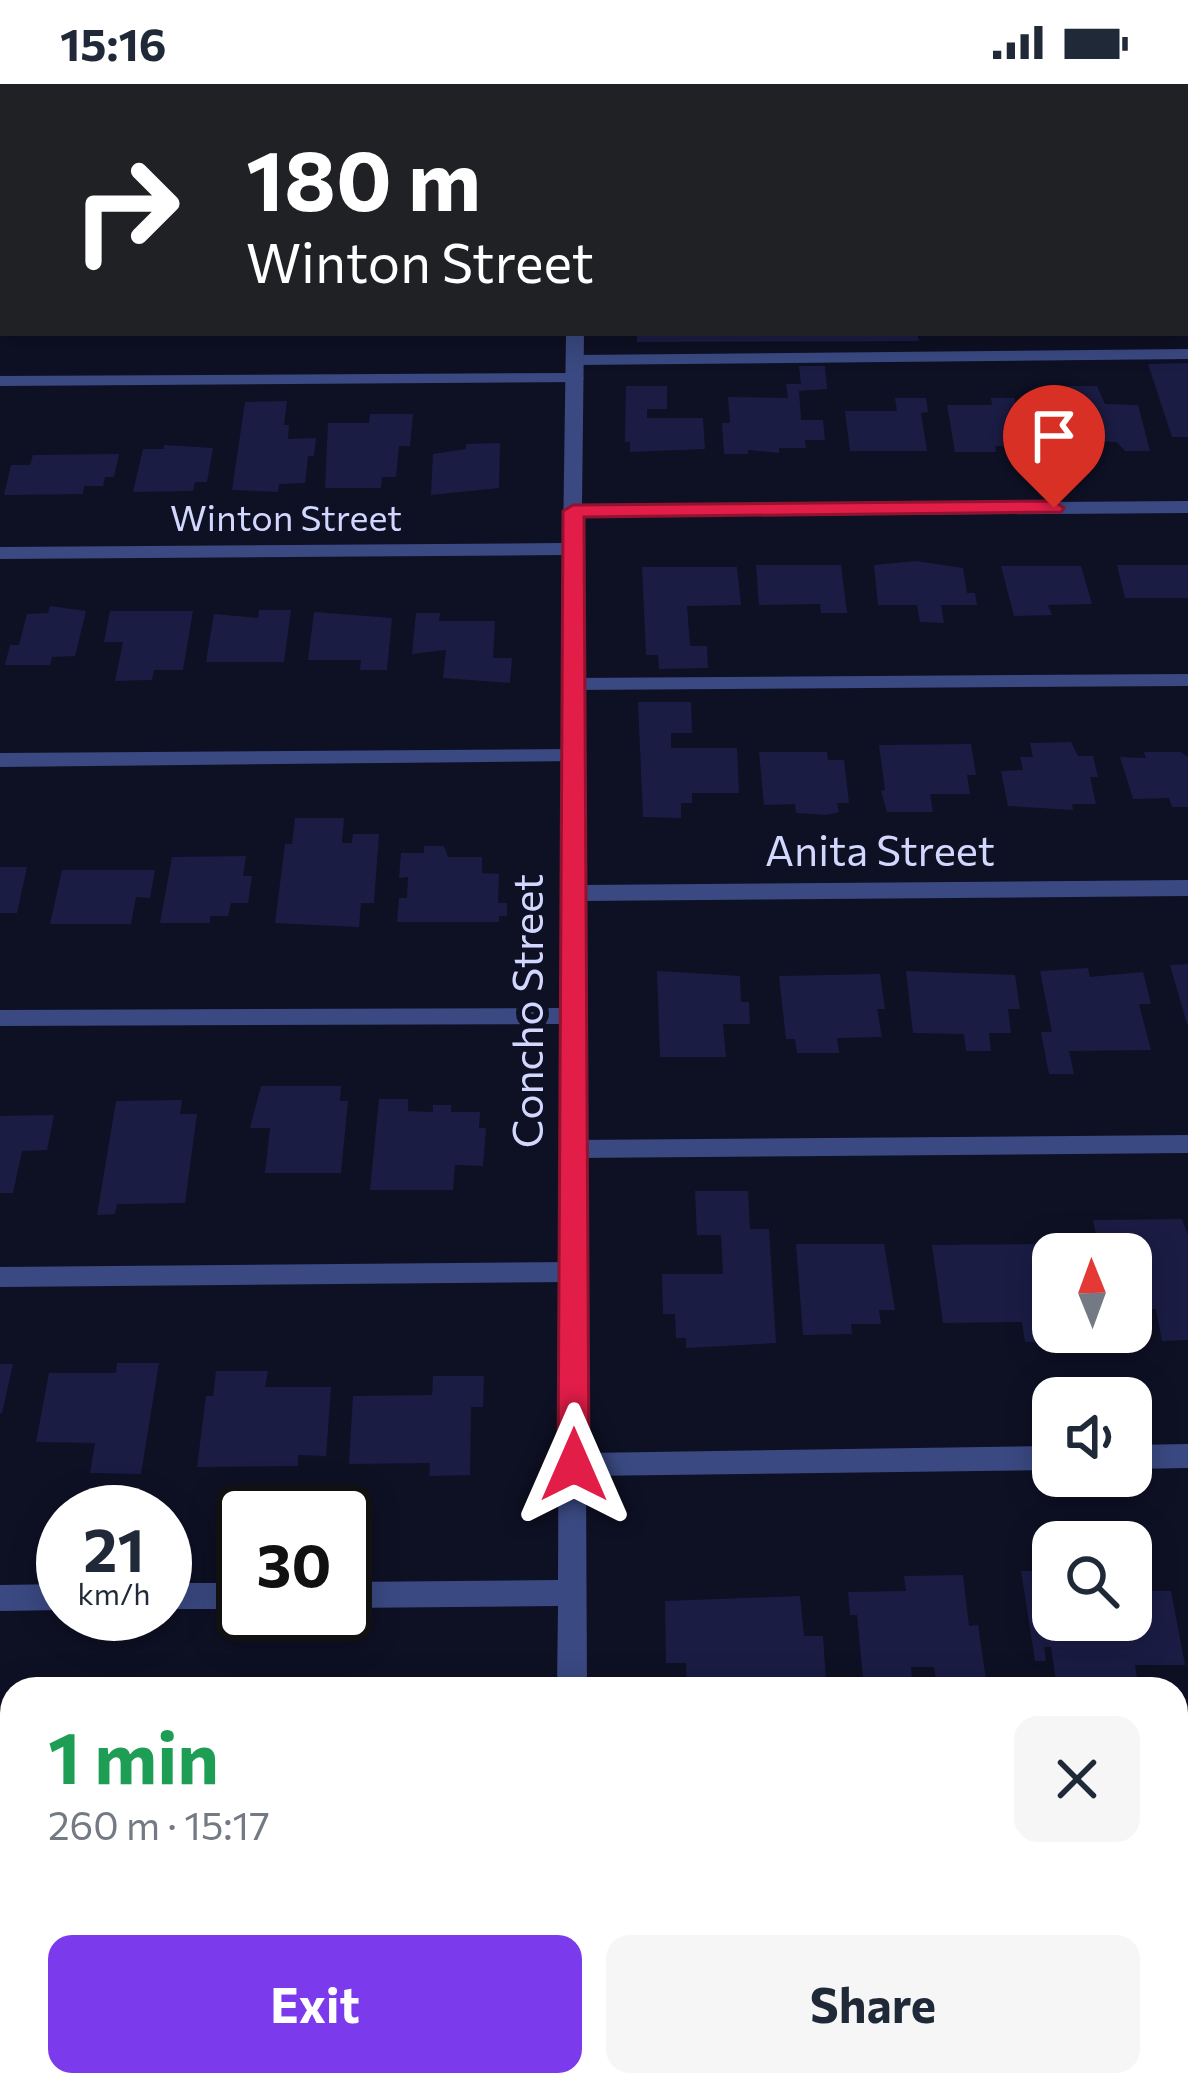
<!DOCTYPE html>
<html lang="en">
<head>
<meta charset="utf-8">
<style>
	body { margin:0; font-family:Commissioner,sans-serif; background:#f6f6f7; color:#1f2937; height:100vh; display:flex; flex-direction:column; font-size:45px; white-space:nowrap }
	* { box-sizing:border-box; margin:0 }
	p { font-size:39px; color:#747a83 }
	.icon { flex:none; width:66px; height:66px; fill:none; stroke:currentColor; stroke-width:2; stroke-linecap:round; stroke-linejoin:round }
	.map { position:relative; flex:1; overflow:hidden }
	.details { position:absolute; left:0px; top:1593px; width:1188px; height:420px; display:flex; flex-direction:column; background:#fff; border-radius:36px 36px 0 0; box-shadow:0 6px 30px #0003 }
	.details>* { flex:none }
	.top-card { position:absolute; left:0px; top:0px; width:1188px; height:252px; box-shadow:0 6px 30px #0003; background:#202124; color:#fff; overflow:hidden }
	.needle { width:78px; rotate:359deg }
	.buttons { position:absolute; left:1032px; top:1149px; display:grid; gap:24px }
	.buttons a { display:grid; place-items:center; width:120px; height:120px; border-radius:24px; background:#fff; box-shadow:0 6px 30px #0003; font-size:60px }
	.speed { position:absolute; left:36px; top:1401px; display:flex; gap:24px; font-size:60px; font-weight:700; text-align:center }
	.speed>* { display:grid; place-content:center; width:156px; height:156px; border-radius:50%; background:#fff; box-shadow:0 6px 30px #0003; line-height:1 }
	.speed small { font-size:30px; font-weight:400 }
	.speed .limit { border:6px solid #111; border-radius:18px; background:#fff; color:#111 }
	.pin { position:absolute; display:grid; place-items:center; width:102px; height:102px; color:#fff; margin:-123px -51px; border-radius:50% 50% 50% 0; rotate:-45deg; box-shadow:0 0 12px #0007 }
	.pin .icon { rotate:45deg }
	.me { position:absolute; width:132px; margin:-66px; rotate:0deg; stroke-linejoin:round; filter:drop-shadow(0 0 9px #0008) }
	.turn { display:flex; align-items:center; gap:42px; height:252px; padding:0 48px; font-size:54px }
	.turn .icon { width:156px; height:156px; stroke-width:2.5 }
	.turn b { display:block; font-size:84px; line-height:102px }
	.round { display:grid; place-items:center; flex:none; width:126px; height:126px; border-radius:24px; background:#f6f6f7 }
	.head { display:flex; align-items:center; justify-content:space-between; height:204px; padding:0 48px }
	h1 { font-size:72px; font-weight:700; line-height:90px; color:#1e9e55 }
	.button { display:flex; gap:24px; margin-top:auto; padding:24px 48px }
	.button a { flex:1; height:138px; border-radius:24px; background:#7c3aed; color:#fff; font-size:48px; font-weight:700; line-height:138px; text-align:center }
	.button a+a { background:#f6f6f7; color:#1f2937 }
	.status { display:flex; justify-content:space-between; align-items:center; height:84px; padding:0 60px; background:#fff; direction:ltr }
	.status svg { height:33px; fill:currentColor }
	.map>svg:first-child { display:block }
</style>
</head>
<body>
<div class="status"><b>15:16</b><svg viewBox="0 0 49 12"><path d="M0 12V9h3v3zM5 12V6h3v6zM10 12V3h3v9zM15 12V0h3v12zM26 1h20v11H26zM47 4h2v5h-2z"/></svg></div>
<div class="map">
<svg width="1188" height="2013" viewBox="0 0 1188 2013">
	<rect width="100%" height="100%" fill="#0e1024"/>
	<g fill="#1b1c44">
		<polygon points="637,249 917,249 919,257 637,258"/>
		<polygon points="1188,279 1188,353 1172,353 1148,280"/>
		<polygon points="799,282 825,282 827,305 799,307 801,336 823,336 825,356 805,356 806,364 779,364 779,369 748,366 748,370 724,370 722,339 730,339 728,313 788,314 786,300 801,300"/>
		<polygon points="626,302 667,302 667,325 647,325 647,334 703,334 705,365 630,368 630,358 625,358"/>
		<polygon points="1068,302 1097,302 1105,320 1138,321 1150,367 1125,367 1117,358 1090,357 1092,365 1060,365 1052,329 1074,329"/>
		<polygon points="895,314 926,314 928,328 921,329 927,367 850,367 845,327 897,327"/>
		<polygon points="991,314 1014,314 1016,320 1029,320 1034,346 1029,346 1031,354 1010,354 1012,362 995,362 996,368 955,368 947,321 992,321"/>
		<polygon points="287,317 284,341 289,341 288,355 316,354 314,372 308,372 305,399 279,400 278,408 232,406 245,318"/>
		<polygon points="370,330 413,330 410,362 399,362 396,393 382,393 381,404 325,404 328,339 369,339"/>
		<polygon points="500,359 499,404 431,411 433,370 466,365 466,360"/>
		<polygon points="164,361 213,364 207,398 195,398 193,407 133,408 143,365 164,365"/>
		<polygon points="119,370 114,393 105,393 103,402 84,402 83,410 4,411 11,381 30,381 33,371"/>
		<polygon points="916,477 963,484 967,509 975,509 977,521 941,521 944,539 920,538 917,521 878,521 874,481"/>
		<polygon points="756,481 841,481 847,529 821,529 820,520 759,521"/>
		<polygon points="1117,481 1188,481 1188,514 1125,514"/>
		<polygon points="1001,482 1081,482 1092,520 1048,521 1052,531 1014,532"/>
		<polygon points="642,483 737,483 741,521 687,522 690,562 707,562 708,584 659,585 658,571 646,571"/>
		<polygon points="50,522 86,527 75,572 52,573 50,581 5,581 10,561 19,561 27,530 48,529"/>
		<polygon points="259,526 291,526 284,578 206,578 214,530 258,534"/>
		<polygon points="110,527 193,527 183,586 154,586 152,596 115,597 123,558 104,558"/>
		<polygon points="314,528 392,534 387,586 360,586 361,576 308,576"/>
		<polygon points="416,529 440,529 439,537 495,537 493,574 512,574 510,599 443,594 446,566 412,570"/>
		<polygon points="638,618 691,618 692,649 671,649 671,664 737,664 739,709 692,709 692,719 681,719 681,734 643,733"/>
		<polygon points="1071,658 1078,672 1093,672 1098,693 1090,693 1096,720 1072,720 1073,726 1008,722 1001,687 1023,686 1020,673 1033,673 1030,659"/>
		<polygon points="971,660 976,691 967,691 970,710 930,710 933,728 887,728 881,707 885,706 879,661"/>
		<polygon points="759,668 827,668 828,676 844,676 849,719 837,719 839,728 826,731 796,729 795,720 764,721"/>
		<polygon points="1144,668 1181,668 1188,673 1188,723 1172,723 1169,714 1133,715 1120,673 1146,674"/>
		<polygon points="295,734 344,734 342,759 352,759 353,750 379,750 374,819 361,819 359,843 275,839 285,760 292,760"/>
		<polygon points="424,762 444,762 448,773 482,773 482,789 499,790 498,819 507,819 507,832 499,832 499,838 397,838 399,814 407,814 408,793 399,794 401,769 424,769"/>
		<polygon points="246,772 243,792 252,792 248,819 231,819 228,832 210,832 210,839 160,839 172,773"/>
		<polygon points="0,783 27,783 17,829 0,829"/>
		<polygon points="62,786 155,786 150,814 136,813 131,840 50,840"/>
		<polygon points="1188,880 1188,940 1187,940 1170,881"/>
		<polygon points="1088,884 1090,893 1143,888 1151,920 1139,920 1151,966 1069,967 1074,990 1049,990 1041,948 1052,948 1040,887"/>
		<polygon points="657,887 740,892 741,918 749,918 750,940 723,940 726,973 660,973"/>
		<polygon points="906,887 1015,891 1020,925 1008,925 1011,949 989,949 991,967 966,967 964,950 913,949"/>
		<polygon points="880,890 885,925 877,925 882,953 837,954 839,969 797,969 795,955 786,955 779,892"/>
		<polygon points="261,1002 341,1002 340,1017 348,1017 341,1089 265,1089 270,1044 250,1044"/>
		<polygon points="379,1015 408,1015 408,1027 433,1028 433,1021 451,1021 451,1028 480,1028 479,1044 486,1044 483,1082 455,1081 453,1106 370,1106"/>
		<polygon points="182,1016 180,1030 197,1030 185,1119 117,1120 115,1130 97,1131 116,1017"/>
		<polygon points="54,1031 47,1066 22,1067 13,1109 0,1109 0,1032"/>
		<polygon points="695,1107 748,1107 750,1145 769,1145 776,1259 686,1264 686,1254 676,1254 675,1230 663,1230 662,1190 723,1190 721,1151 697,1151"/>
		<polygon points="1182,1135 1188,1151 1188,1256 1162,1257 1156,1225 1141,1225 1138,1205 1131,1205 1131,1170 1100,1170 1093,1136"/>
		<polygon points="796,1160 884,1160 895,1226 879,1226 881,1240 851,1240 852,1250 803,1251"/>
		<polygon points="1055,1160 1053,1248 1071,1248 1072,1257 1025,1258 1022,1238 943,1239 932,1161"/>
		<polygon points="117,1279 159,1279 141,1390 90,1389 95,1359 36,1358 49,1289 116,1289"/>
		<polygon points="0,1280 13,1280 2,1329 0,1329"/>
		<polygon points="216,1287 268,1287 265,1303 331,1303 326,1372 298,1371 298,1382 197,1383 206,1312 213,1312"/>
		<polygon points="433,1292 484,1292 483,1323 471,1323 470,1391 429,1392 430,1379 349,1380 353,1312 432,1311"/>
		<polygon points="1021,1487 1053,1487 1053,1536 1131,1536 1131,1496 1145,1496 1147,1507 1171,1507 1185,1581 1135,1581 1139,1605 1057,1605 1051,1563 1044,1563 1046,1577 1035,1577"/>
		<polygon points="963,1491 969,1542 978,1541 986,1595 936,1596 934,1583 911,1583 913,1605 864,1605 857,1531 850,1531 848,1508 906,1507 904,1492"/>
		<polygon points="800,1512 804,1552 823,1552 826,1596 742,1596 742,1605 687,1605 686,1579 666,1579 665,1517"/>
		<polygon points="0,1666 12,1667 12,1761 0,1761"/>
		<polygon points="1176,1953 1188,1953 1188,2013 1117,2013 1115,2001 1176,2001"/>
		<polygon points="0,1980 12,1980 12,2001 23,2001 21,2013 0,2013"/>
		<polygon points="687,2001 874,2001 875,2010 688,2013"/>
		<polygon points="900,2001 1065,2001 1067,2012 901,2013"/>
	</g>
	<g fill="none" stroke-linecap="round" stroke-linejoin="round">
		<g fill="#3a4982" fill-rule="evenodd">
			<rect x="663" y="0" width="14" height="3"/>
			<polygon points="1133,0 1147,0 1149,3 1135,3"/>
			<rect x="1185" y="183" width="3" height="10"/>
			<polygon points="1188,265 1188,275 575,281 566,276 575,271"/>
			<polygon points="575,289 584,294 581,298 0,302 0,292"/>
			<polygon points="1188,590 1188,602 571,606 561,600 571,594"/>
			<polygon points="572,665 579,667 582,672 579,677 0,683 0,669"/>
			<polygon points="1188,1051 1188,1069 573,1074 564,1072 561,1065 564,1058 573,1056"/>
			<polygon points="574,1178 583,1181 587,1188 583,1195 574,1198 0,1203 0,1183"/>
			<polygon points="1188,1763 1188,1793 1176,1794 1176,1764"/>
			<rect x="0" y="1914" width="12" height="32"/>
		</g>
		<g fill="#3a4982" fill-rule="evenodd">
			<rect x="418" y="0" width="14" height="3"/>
			<polygon points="894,0 908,0 909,3 895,3"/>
			<polygon points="566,249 584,249 582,421 1188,417 1188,429 582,433 582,801 1188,796 1188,812 582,817 585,1369 1053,1362 1053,1386 586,1392 587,1605 557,1605 558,1522 345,1524 345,1498 558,1496 560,940 0,942 0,926 560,924 563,471 0,475 0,463 563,459"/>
			<polygon points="1188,1360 1188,1384 1131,1385 1131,1361"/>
			<rect x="165" y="1499" width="78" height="26"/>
			<polygon points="63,1500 63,1526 0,1527 0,1501"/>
			<rect x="560" y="2001" width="34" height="12"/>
		</g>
		<g fill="#6a8afd" fill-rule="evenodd">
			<rect x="1185" y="109" width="3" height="10"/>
			<rect x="0" y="119" width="3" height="10"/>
			<rect x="1185" y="140" width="3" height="10"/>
			<rect x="0" y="145" width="3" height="10"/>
		</g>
	</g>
	<polygon fill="#e11d48" stroke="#92132f" stroke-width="3" points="1054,417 1064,424 1061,428 584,433 589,1381 585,1390 574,1394 563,1390 558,1381 563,427 573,421"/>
	<g text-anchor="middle" stroke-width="12" stroke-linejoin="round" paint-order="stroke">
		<g font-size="36" fill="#d2d7fe" stroke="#0e1024">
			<text x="286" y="447">Winton Street</text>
		</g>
		<g font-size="42" fill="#d2d7fe" stroke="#0e1024">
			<text x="880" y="782">Anita Street</text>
			<text transform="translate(528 927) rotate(-90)" y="15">Concho Street</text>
		</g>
	</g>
</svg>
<div class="buttons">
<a><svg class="needle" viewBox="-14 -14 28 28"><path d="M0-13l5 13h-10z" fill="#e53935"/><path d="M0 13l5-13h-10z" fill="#747a83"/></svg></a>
<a><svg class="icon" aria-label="sound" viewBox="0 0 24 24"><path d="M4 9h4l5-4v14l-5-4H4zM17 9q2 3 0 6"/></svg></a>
<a><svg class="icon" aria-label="search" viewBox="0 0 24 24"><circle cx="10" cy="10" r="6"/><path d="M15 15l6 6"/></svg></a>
</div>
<div class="speed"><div>21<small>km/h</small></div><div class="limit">30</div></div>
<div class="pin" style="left:1054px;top:424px;background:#d93025"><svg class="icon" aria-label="arrive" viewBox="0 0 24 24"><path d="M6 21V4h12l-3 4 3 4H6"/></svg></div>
<svg class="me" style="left:574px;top:1381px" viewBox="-20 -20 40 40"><path d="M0-17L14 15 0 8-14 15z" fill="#e11d48" stroke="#fff" stroke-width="4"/></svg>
<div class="top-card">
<div class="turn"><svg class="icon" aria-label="right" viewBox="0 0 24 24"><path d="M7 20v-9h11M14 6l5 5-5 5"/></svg><div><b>180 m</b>Winton Street</div></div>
</div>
<section class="details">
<div class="head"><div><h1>1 min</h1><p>260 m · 15:17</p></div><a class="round"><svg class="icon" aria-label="close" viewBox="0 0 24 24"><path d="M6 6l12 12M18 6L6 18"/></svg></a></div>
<div class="button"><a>Exit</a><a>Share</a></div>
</section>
</div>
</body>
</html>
